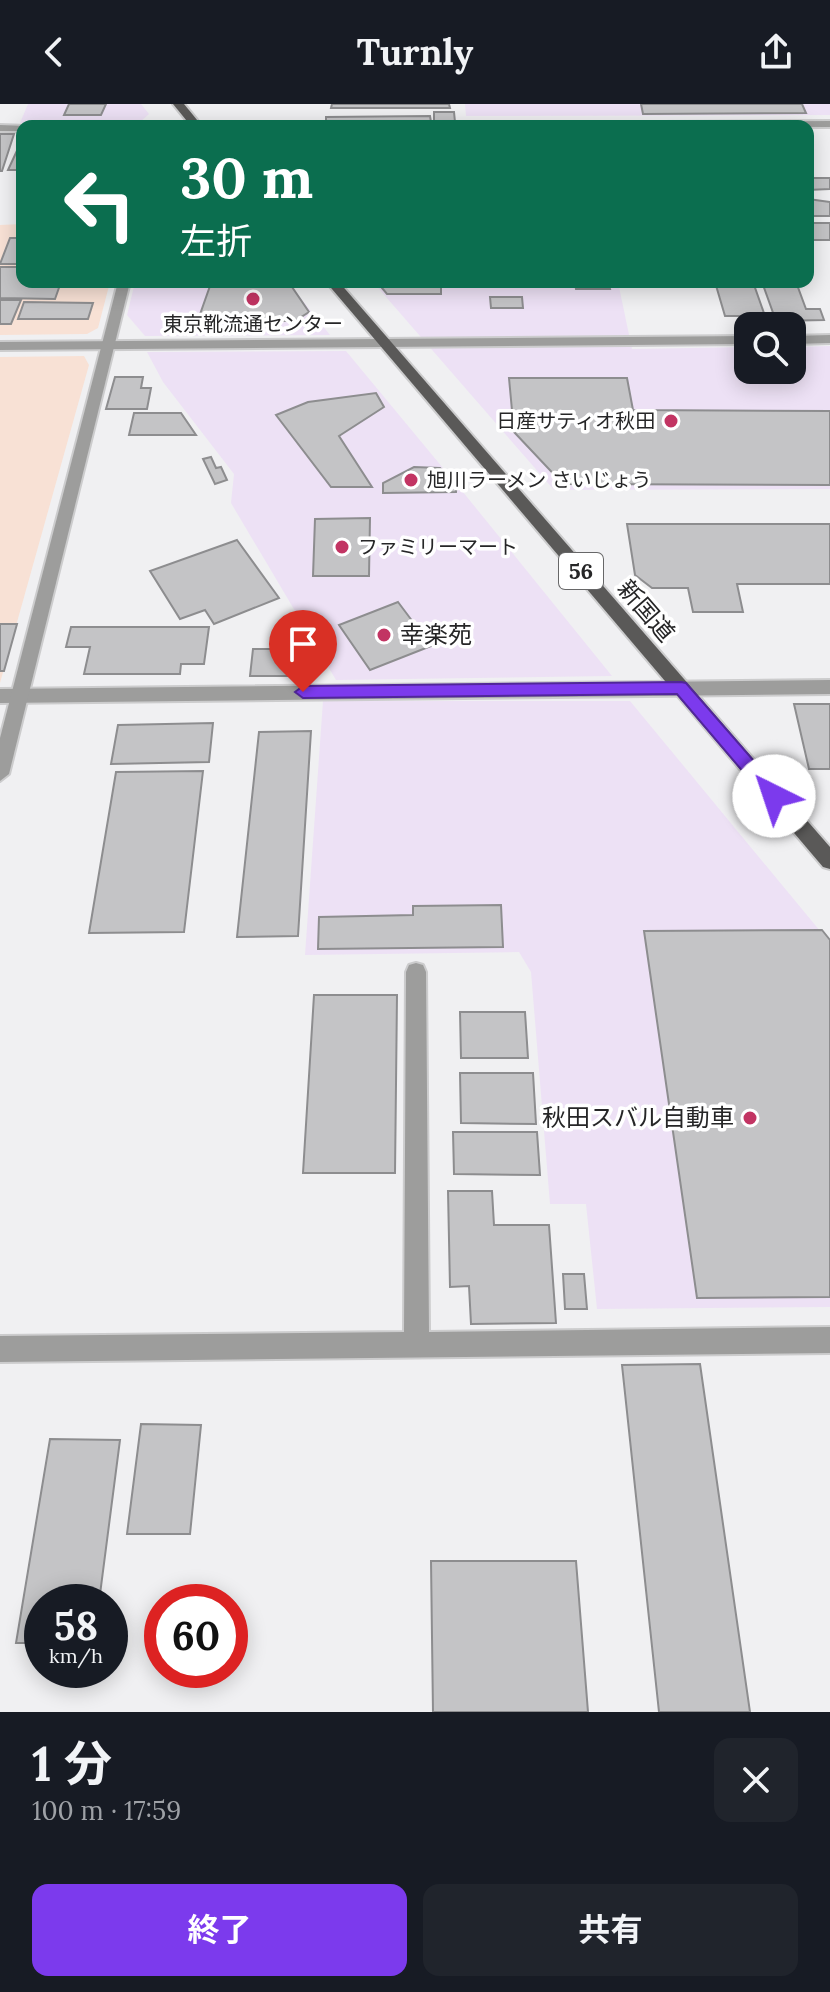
<!DOCTYPE html>
<html lang="ja">
<head>
<meta charset="utf-8">
<style>
	body { margin:0; font-family:Lora,"Noto Sans JP",serif; background:#20242c; color:#f1f3f6; height:100vh; display:flex; flex-direction:column; font-size:30px; white-space:nowrap }
	* { box-sizing:border-box; margin:0 }
	p { font-size:26px; color:#9ea1a6 }
	.icon { flex:none; width:44px; height:44px; fill:none; stroke:currentColor; stroke-width:2; stroke-linecap:round; stroke-linejoin:round }
	.map { position:relative; height:1608px; overflow:hidden }
	.details { display:flex; flex-direction:column; background:#171b24; flex:1 }
	.details>* { flex:none }
	.guide { position:absolute; left:16px; top:16px; width:798px; height:168px; border-radius:16px; box-shadow:0 4px 20px #0003; background:#0b6e4f; color:#fff; overflow:hidden }
	.buttons { position:absolute; left:734px; top:208px; display:grid; gap:16px }
	.buttons a { display:grid; place-items:center; width:72px; height:72px; border-radius:16px; background:#171b24; box-shadow:0 4px 20px #0003; font-size:40px }
	.speed { position:absolute; left:24px; top:1480px; display:flex; gap:16px; font-size:40px; font-weight:700; text-align:center }
	.speed>* { display:grid; place-content:center; width:104px; height:104px; border-radius:50%; background:#171b24; box-shadow:0 4px 20px #0003; line-height:1 }
	.speed small { font-size:20px; font-weight:400 }
	.speed .limit { border:12px solid #d22; background:#fff; color:#111 }
	.pin { position:absolute; display:grid; place-items:center; width:68px; height:68px; color:#fff; margin:-82px -34px; border-radius:50% 50% 50% 0; rotate:-45deg; box-shadow:0 0 8px #0007 }
	.pin .icon { rotate:45deg }
	.me { position:absolute; width:88px; margin:-44px; rotate:319deg; stroke-linejoin:round; filter:drop-shadow(0 0 6px #0008) }
	.turn { display:flex; align-items:center; gap:28px; height:168px; padding:0 32px; font-size:36px }
	.turn .icon { width:104px; height:104px; stroke-width:2.5 }
	.turn b { display:block; font-size:56px; line-height:68px }
	.round { display:grid; place-items:center; flex:none; width:84px; height:84px; border-radius:16px; background:#20242c }
	.headline { display:flex; align-items:center; justify-content:space-between; height:136px; padding:0 32px }
	h1 { font-size:48px; font-weight:700; line-height:60px }
	.primary-button { display:flex; gap:16px; margin-top:auto; padding:16px 32px }
	.primary-button a { flex:1; height:92px; border-radius:16px; background:#7c3aed; color:#fff; font-size:32px; font-weight:700; line-height:92px; text-align:center }
	.primary-button a+a { background:#20242c; color:#f1f3f6 }
	header { display:flex; justify-content:space-between; align-items:center; height:104px; padding:0 32px; background:#171b24; font-size:36px; font-weight:700 }
	.map>svg:first-child { display:block }
</style>
</head>
<body>
<header><svg class="icon" aria-label="back" viewBox="0 0 24 24"><path d="M15 5l-7 7 7 7"/></svg>Turnly<svg class="icon" aria-label="share" viewBox="0 0 24 24"><path d="M12 15V3M7 8l5-5 5 5M5 13v7h14v-7"/></svg></header>
<div class="map">
<svg width="830" height="1608" viewBox="0 0 830 1608">
	<rect width="100%" height="100%" fill="#f0f0f2"/>
	<g fill="#ede1f5">
		<polygon points="28,0 141,0 149,10 140,18 20,19"/>
		<polygon points="465,0 830,0 830,11 466,12"/>
		<polygon points="135,178 288,178 330,231 145,232 127,211"/>
		<polygon points="373,178 618,178 632,245 748,243 748,266 792,266 792,243 830,242 830,385 554,386"/>
		<polygon points="346,247 467,393 612,572 336,576 231,399 234,370 163,278 147,248"/>
		<polygon points="323,597 630,597 830,839 830,1203 597,1205 586,1100 550,1100 531,868 519,848 305,851"/>
	</g>
	<g fill="#f8e1d5">
		<polygon points="22,120 22,178 110,178 98,224 87,230 0,231 0,121"/>
		<polygon points="84,252 89,261 0,579 0,253"/>
	</g>
	<g fill="#c4c4c6" stroke="#8d8d8f" stroke-width="2">
		<polygon points="69,0 106,0 101,11 64,11"/>
		<polygon points="332,0 449,0 450,4 331,4"/>
		<polygon points="641,0 802,0 806,9 643,10"/>
		<polygon points="434,8 454,8 455,18 434,18"/>
		<polygon points="430,12 431,18 326,18 326,13"/>
		<polygon points="0,30 14,30 2,67 0,67"/>
		<polygon points="21,38 22,66 8,66"/>
		<polygon points="808,74 830,74 830,85 808,86"/>
		<polygon points="808,95 830,98 830,112 808,112"/>
		<polygon points="808,119 830,119 830,136 811,136"/>
		<polygon points="10,134 22,134 22,160 0,160"/>
		<polygon points="0,163 22,163 22,178 61,178 55,195 0,194"/>
		<polygon points="377,178 441,178 441,190 387,190"/>
		<polygon points="575,178 608,178 610,185 576,185"/>
		<polygon points="715,178 753,178 765,212 725,212"/>
		<polygon points="762,178 796,178 806,205 820,205 824,216 776,217"/>
		<polygon points="210,182 292,183 309,208 295,217 198,216"/>
		<polygon points="490,193 522,193 523,204 491,204"/>
		<polygon points="0,196 21,196 11,220 0,220"/>
		<polygon points="24,198 93,199 88,215 18,215"/>
		<polygon points="115,273 143,273 141,284 151,284 147,305 106,305"/>
		<polygon points="509,274 627,274 633,306 830,307 830,381 563,380 514,328"/>
		<polygon points="376,289 384,303 339,332 372,383 331,383 276,311 308,298"/>
		<polygon points="134,309 181,309 196,331 129,331"/>
		<polygon points="211,353 216,364 221,363 227,376 215,380 203,355"/>
		<polygon points="414,363 440,364 457,378 456,388 383,389 383,379"/>
		<polygon points="370,414 369,472 313,472 315,415"/>
		<polygon points="627,420 830,420 830,480 737,480 743,508 693,508 688,484 652,484 635,471"/>
		<polygon points="237,436 279,494 214,520 205,506 180,515 150,467"/>
		<polygon points="398,498 431,542 370,566 339,521"/>
		<polygon points="0,520 17,520 4,567 0,567"/>
		<polygon points="71,523 209,523 204,560 181,560 180,570 84,570 90,543 66,543"/>
		<polygon points="253,545 302,545 312,551 311,572 250,572"/>
		<polygon points="794,600 830,600 830,665 809,665"/>
		<polygon points="213,619 209,658 111,660 118,621"/>
		<polygon points="311,627 298,832 237,833 259,628"/>
		<polygon points="203,667 184,828 89,829 116,668"/>
		<polygon points="501,801 503,843 318,845 319,813 413,811 413,802"/>
		<polygon points="822,826 830,836 830,1193 697,1194 644,827"/>
		<polygon points="314,891 397,891 395,1069 303,1069"/>
		<polygon points="460,908 525,908 528,954 461,954"/>
		<polygon points="460,969 533,969 536,1020 461,1019"/>
		<polygon points="453,1028 537,1028 540,1071 454,1070"/>
		<polygon points="448,1087 492,1087 494,1121 549,1121 556,1219 471,1220 469,1182 450,1183"/>
		<polygon points="563,1170 584,1170 587,1205 565,1205"/>
		<polygon points="700,1260 750,1608 659,1608 622,1261"/>
		<polygon points="141,1320 201,1321 190,1430 127,1430"/>
		<polygon points="50,1335 120,1336 99,1498 42,1498 42,1539 16,1539"/>
		<polygon points="431,1457 576,1457 588,1608 433,1608"/>
	</g>
	<g fill="none" stroke-linecap="round" stroke-linejoin="round">
		<defs>
			<g id="minor">
				<polygon points="830,17 830,23 477,22 482,19"/>
				<polygon points="0,21 26,22 22,22 22,27 0,27"/>
				<polygon points="830,231 830,239 792,240 792,232"/>
				<polygon points="748,232 748,240 0,246 0,238"/>
				<polygon points="830,576 830,590 0,599 0,585"/>
				<polygon points="416,859 423,861 426,868 429,1228 830,1223 830,1249 0,1258 0,1232 404,1228 406,868 409,861"/>
			</g>
			<polygon id="tertiary" points="118,178 130,178 9,670 0,677 0,634"/>
			<g id="primary">
				<polygon points="173,0 184,0 202,22 191,22"/>
				<polygon points="326,178 339,178 830,743 830,765 823,763"/>
			</g>
		</defs>
		<use href="#minor" stroke="#cccccd" stroke-width="4"/>
		<use href="#tertiary" stroke="#cccccd" stroke-width="4"/>
		<use href="#primary" stroke="#cccccd" stroke-width="4"/>
		<use href="#minor" fill="#9d9d9c" fill-rule="evenodd"/>
		<use href="#tertiary" fill="#9d9d9c" fill-rule="evenodd"/>
		<use href="#primary" fill="#5a5958" fill-rule="evenodd"/>
	</g>
	<polygon fill="#7c3aed" stroke="#51269a" stroke-width="2" points="681,578 686,579 780,687 780,697 768,697 677,590 303,594 295,588 303,582"/>
	<g fill="#c23463" stroke="#fff" stroke-width="3">
		<circle cx="253" cy="195" r="8"/>
		<circle cx="671" cy="317" r="8"/>
		<circle cx="411" cy="376" r="8"/>
		<circle cx="342" cy="443" r="8"/>
		<circle cx="384" cy="531" r="8"/>
		<circle cx="750" cy="1014" r="8"/>
	</g>
	<g text-anchor="middle" stroke-width="7" stroke-linejoin="round" paint-order="stroke">
		<g font-size="20" fill="#262627" stroke="#fff" text-anchor="start">
			<text x="253" y="227" text-anchor="middle">東京靴流通センター</text>
			<text x="655" y="324" text-anchor="end">日産サティオ秋田</text>
			<text x="427" y="383">旭川ラーメン さいじょう</text>
			<text x="358" y="450">ファミリーマート</text>
		</g>
		<rect fill="#fff" stroke="#676768" stroke-width="2" x="559" y="449" width="44" height="36" rx="6"/>
		<g font-size="22" font-weight="bold" fill="#262627">
			<text x="581" y="475">56</text>
		</g>
		<g font-size="24" fill="#262627" stroke="#fff">
			<text transform="translate(646 507) rotate(49)" y="8">新国道</text>
		</g>
		<g font-size="24" fill="#262627" stroke="#fff" text-anchor="start">
			<text x="400" y="539">幸楽苑</text>
			<text x="734" y="1022" text-anchor="end">秋田スバル自動車</text>
		</g>
	</g>
</svg>
<div class="buttons">
<a><svg class="icon" aria-label="search" viewBox="0 0 24 24"><circle cx="10" cy="10" r="6"/><path d="M15 15l6 6"/></svg></a>
</div>
<div class="speed"><div>58<small>km/h</small></div><div class="limit">60</div></div>
<div class="pin" style="left:303px;top:588px;background:#d93025"><svg class="icon" aria-label="arrive" viewBox="0 0 24 24"><path d="M6 21V4h12l-3 4 3 4H6"/></svg></div>
<svg class="me" style="left:774px;top:692px" viewBox="-20 -20 40 40"><circle r="19" fill="#fff"/><path d="M0-13L10 11 0 6-10 11z" fill="#7c3aed"/></svg>
<div class="guide">
<div class="turn"><svg class="icon" aria-label="left" viewBox="0 0 24 24"><path d="M17 20v-9H6M10 6l-5 5 5 5"/></svg><div><b>30 m</b>左折</div></div>
</div>
</div>
<section class="details">
<div class="headline"><div><h1>1 分</h1><p>100 m · 17:59</p></div><a class="round"><svg class="icon" aria-label="close" viewBox="0 0 24 24"><path d="M6 6l12 12M18 6L6 18"/></svg></a></div>
<div class="primary-button"><a>終了</a><a>共有</a></div>
</section>
</body>
</html>
